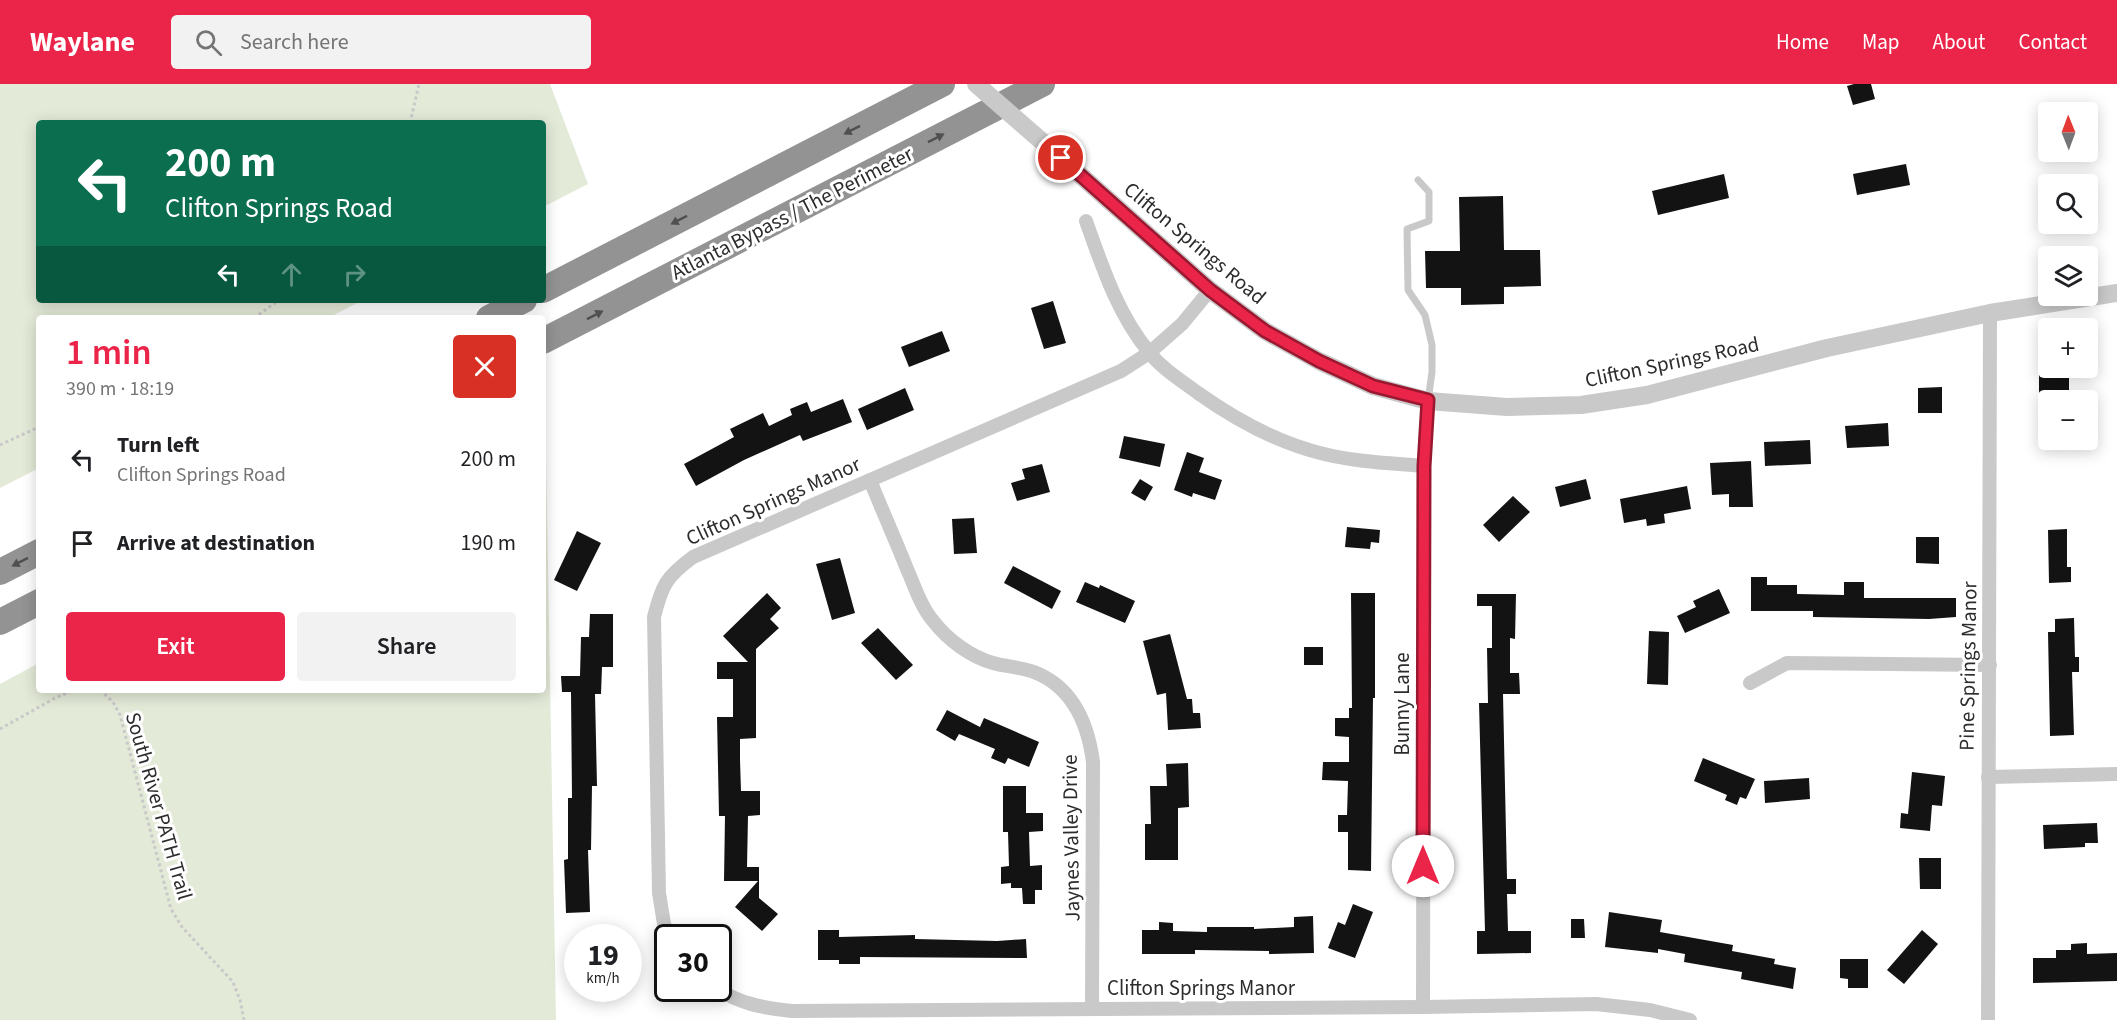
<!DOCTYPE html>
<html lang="en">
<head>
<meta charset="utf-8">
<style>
	body { margin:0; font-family:"Source Sans 3",sans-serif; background:#f2f2f2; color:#202124; height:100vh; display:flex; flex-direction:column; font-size:22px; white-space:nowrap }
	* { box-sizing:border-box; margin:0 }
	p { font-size:20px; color:#757577 }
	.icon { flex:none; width:33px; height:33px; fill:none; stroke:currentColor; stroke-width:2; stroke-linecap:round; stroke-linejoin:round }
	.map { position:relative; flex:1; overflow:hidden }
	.drawer { position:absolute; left:36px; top:231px; width:510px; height:378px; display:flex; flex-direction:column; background:#fff; border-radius:6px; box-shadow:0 3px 15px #0003 }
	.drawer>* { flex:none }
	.top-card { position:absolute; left:36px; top:36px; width:510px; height:183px; border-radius:6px; box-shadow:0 3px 15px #0003; background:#0b6e4f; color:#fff; overflow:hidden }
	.needle { width:39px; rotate:359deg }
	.fabs { position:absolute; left:2038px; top:18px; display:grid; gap:12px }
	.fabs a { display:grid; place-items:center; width:60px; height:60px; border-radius:6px; background:#fff; box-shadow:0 3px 15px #0003; font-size:30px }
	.speed { position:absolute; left:564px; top:840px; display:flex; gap:12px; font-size:30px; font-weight:700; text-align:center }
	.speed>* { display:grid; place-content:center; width:78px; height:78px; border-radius:50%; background:#fff; box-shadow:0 3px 15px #0003; line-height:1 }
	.speed small { font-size:15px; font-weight:400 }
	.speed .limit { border:3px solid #111; border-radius:9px; background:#fff; color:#111 }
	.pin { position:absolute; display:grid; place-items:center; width:51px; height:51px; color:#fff; margin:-26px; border:3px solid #fff; border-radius:50%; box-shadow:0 2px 6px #0007 }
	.me { position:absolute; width:66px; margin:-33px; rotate:0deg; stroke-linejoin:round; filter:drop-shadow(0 0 4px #0008) }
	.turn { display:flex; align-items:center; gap:21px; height:126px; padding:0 30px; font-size:27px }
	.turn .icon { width:78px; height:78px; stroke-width:2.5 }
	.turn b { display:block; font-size:42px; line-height:51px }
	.lanes { display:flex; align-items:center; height:57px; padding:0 30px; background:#0003; justify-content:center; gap:30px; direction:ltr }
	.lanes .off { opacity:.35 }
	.round { display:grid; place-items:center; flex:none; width:63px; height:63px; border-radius:6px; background:#f2f2f2 }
	.summary { display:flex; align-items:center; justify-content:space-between; height:102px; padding:0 30px }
	h1 { font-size:36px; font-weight:600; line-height:45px; color:#eb2549 }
	.cta { display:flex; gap:12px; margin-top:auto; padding:12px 30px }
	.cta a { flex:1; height:69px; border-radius:6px; background:#eb2549; color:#fff; font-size:24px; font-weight:600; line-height:69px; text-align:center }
	.cta a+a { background:#f2f2f2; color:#202124 }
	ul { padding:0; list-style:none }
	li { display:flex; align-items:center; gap:18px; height:84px; padding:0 30px }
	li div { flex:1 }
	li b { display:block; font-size:22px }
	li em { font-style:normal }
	header { display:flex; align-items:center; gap:36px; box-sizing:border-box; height:84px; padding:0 30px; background:#eb2549; color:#fff }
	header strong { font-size:28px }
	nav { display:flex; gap:33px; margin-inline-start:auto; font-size:21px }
	.search { width:420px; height:54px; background:#f2f2f2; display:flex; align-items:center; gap:15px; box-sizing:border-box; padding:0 21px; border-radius:6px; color:#757577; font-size:22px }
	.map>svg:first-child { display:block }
</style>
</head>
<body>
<header>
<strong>Waylane</strong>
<div class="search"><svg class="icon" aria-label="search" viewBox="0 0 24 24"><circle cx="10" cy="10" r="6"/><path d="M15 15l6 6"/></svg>Search here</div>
<nav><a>Home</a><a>Map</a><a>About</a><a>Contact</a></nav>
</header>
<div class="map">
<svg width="2117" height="936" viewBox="0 0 2117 936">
	<rect width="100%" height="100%" fill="#fff"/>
	<g fill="#e4ead8">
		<polygon points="0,0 550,0 588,100 543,123 543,39 39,39 39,216 363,216 328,234 39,234 39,384 0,404"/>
		<polygon points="545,313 556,936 0,936 0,600 39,579 39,606 543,606 543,314"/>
	</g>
	<g fill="#131313">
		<polygon points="1854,0 1871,0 1875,15 1853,21 1847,2"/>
		<polygon points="1906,80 1910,101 1857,111 1853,90"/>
		<polygon points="1724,90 1729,114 1658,131 1652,107"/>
		<polygon points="1503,112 1504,166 1540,166 1541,202 1504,203 1504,220 1461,221 1461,204 1426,204 1425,167 1460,167 1459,113"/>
		<polygon points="1053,217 1066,259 1044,265 1031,224"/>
		<polygon points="942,247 950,267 909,283 901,263"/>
		<polygon points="2039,288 2069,288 2069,315 2039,316"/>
		<polygon points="1942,303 1942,329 1918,329 1918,304"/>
		<polygon points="905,304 914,326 867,346 858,325"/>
		<polygon points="843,315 852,338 803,357 800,351 744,376 696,402 684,380 734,353 730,345 763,329 769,342 792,331 790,325 807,318 811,328"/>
		<polygon points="1888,339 1889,362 1847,364 1845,342"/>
		<polygon points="1124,352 1165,360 1160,383 1119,374"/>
		<polygon points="1810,356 1811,380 1765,382 1764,358"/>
		<polygon points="1187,368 1204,374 1199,388 1222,396 1215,416 1193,409 1192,413 1174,406"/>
		<polygon points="1751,377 1753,423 1729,423 1729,410 1712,411 1710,379"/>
		<polygon points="1042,380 1050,408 1017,417 1011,399 1025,395 1022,385"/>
		<polygon points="1140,395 1153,403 1145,417 1131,409"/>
		<polygon points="1586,395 1591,415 1560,423 1555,403"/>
		<polygon points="1687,402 1691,425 1664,430 1665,439 1647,442 1646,435 1624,439 1620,415"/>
		<polygon points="1513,412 1530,428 1499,458 1483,441"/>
		<polygon points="974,434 977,469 954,470 952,435"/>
		<polygon points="1347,443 1380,446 1379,459 1371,458 1370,465 1345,463"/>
		<polygon points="2067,445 2067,483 2071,483 2071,498 2049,499 2048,446"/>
		<polygon points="577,447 601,459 577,507 554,496"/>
		<polygon points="1916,453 1939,453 1939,480 1916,479"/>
		<polygon points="840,474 855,529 832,536 816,480"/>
		<polygon points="1013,482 1061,507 1052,525 1004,499"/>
		<polygon points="1751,493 1767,493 1767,501 1797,501 1797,510 1844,511 1844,498 1864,498 1864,514 1956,514 1956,533 1929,535 1813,533 1813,527 1751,527"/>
		<polygon points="1085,498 1099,504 1100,501 1135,517 1125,539 1076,518"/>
		<polygon points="1719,505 1730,529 1685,549 1677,532 1696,523 1693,517"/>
		<polygon points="767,509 781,524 770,535 779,544 756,565 756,654 740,655 740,676 741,707 760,707 760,731 748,732 747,783 759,783 759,814 778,830 762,847 735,823 758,797 724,797 725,732 719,732 717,633 733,633 733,595 717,595 717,578 748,578 723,552"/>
		<polygon points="1351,509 1375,509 1375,614 1373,614 1371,787 1348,786 1348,748 1338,748 1338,731 1347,731 1348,697 1322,696 1323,678 1349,678 1349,653 1335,652 1335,634 1349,634 1349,624 1352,624"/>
		<polygon points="1477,510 1516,510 1515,555 1510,554 1510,589 1519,589 1520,610 1503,610 1507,795 1516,795 1516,810 1507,810 1508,847 1531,847 1531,869 1477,870 1477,847 1485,847 1479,619 1488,619 1487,564 1492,564 1492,522 1477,522"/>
		<polygon points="590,530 613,530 613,583 602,583 601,610 595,610 597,702 592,702 591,766 588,766 590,828 566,829 564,776 568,775 568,714 572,714 571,608 562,608 561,592 580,592 581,553 589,553"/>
		<polygon points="2074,534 2075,573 2079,573 2079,588 2072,588 2074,651 2050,652 2048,548 2055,548 2055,535"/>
		<polygon points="878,544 913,581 896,596 861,559"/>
		<polygon points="1649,547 1669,548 1668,601 1647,600"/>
		<polygon points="1170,550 1187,615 1192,615 1193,629 1200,629 1201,644 1168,646 1166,609 1157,611 1143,557"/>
		<rect x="1304" y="563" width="19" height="18"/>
		<polygon points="947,626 980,643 984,634 1039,658 1029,683 1008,674 1005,680 991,674 995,665 959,650 955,657 936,646"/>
		<polygon points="1703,674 1755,695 1746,715 1740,713 1737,721 1725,716 1727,711 1694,697"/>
		<polygon points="1188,679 1189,723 1178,724 1178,776 1145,776 1145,740 1151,740 1150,702 1167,702 1166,680"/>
		<polygon points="1912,688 1945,692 1942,722 1932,721 1930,747 1900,744 1901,729 1908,730"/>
		<polygon points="1809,694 1810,715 1765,719 1764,697"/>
		<polygon points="1003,702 1026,702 1026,729 1043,729 1043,747 1029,748 1030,782 1042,781 1042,806 1035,806 1035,820 1023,820 1022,804 1011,804 1011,799 1001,800 1001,783 1009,782 1008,748 1003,748"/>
		<polygon points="2097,739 2098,759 2085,759 2085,763 2044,765 2043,741"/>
		<polygon points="1919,774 1941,774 1941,805 1920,805"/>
		<polygon points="1353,820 1373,828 1355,874 1328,864 1338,838 1345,841"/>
		<polygon points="1609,828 1662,836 1660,848 1733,861 1732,867 1775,875 1774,880 1796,884 1793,905 1741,895 1742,888 1684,878 1685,870 1658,865 1658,869 1605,863"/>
		<polygon points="1313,832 1314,869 1269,870 1269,867 1195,866 1195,870 1142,870 1142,846 1159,846 1159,838 1173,839 1173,847 1207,848 1207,843 1254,843 1254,845 1294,843 1294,833"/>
		<polygon points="1571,835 1584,835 1585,854 1571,854"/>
		<polygon points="818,846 839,846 839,853 915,851 915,855 997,857 1026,855 1027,874 860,873 860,880 839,880 839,876 818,876"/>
		<polygon points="1922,846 1938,860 1904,900 1887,886"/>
		<polygon points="2087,859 2087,870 2117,869 2117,897 2033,899 2033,874 2056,874 2056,866 2071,866 2071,860"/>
		<polygon points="1840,875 1868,875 1868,904 1848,904 1848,895 1840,894"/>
	</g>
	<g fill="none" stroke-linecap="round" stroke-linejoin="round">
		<g stroke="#c9c9c9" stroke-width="3" stroke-dasharray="3 3" stroke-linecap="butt">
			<polyline points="410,39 419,0"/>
			<polyline points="254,234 279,216"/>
			<polyline points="0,361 39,343"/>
			<polyline points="100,606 113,618 120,631 171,825 182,843 233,898 240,916 244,936"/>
			<polyline points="0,645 55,614 74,606"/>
		</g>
		<polyline stroke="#c9c9c9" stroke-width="7" points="1418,96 1429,108 1429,137 1407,145 1408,206 1425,231 1432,261 1432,288 1428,317"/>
		<g stroke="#c9c9c9" stroke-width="14">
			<path d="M1086,137C1102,182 1118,231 1149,268C1161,284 1182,297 1198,309C1236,336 1278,359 1324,370C1357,378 1390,379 1424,382"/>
			<path d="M870,396C882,426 895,455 907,485C915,503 921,523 934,538C948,556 971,573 993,579C1007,583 1021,583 1034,588C1073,603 1088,640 1093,678L1092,925"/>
			<polyline points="1750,599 1787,579 1990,581"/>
			<polyline points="1988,693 2117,690"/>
			<path d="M670,854L664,840L659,809L654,533C662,501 666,493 693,473L1121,287L1149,269L1182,240L1210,206"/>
			<path d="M716,904C740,920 764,924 792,927L1423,923L1596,920L1650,926L1690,936"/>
			<polyline points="1423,923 1424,382 1428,317"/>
			<polyline points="1988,936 1990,229"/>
		</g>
		<polyline stroke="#c9c9c9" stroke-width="18" points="1061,74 1210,206 1265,247 1319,277 1373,302 1428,317 1507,323 1581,321 1647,311 1827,264 1990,229 2117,209"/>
		<g stroke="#939393" stroke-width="26">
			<polyline points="543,206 942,0"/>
			<polyline points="489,234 524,216"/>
			<polyline points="543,257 1042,0"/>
			<polyline points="0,488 39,468"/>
			<polyline points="0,538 39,518"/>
		</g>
		<polyline stroke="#c9c9c9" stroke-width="18" points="976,0 1061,74"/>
	</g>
	<defs><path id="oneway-solid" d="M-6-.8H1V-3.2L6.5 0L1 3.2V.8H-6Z" transform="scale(1.5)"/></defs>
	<g fill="#505050">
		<use href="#oneway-solid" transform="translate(852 46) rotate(153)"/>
		<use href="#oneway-solid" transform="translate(936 54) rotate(-27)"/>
		<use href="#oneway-solid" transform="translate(679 136) rotate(153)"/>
		<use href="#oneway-solid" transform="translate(595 231) rotate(-27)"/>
		<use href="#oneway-solid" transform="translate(20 478) rotate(153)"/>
	</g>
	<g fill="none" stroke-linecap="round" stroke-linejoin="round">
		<defs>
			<polyline id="route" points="1061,74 1210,206 1265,247 1319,277 1373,302 1428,316 1424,382 1423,782"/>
		</defs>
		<use href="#route" stroke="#99182f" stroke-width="15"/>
		<use href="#route" stroke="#eb2549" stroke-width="10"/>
	</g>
	<g text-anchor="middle" stroke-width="6" stroke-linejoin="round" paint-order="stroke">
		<g font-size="21" fill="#2c2c2c" stroke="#fff">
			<text transform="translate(792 129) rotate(-27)" y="7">Atlanta Bypass / The Perimeter</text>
			<text transform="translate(1195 159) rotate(40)" y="7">Clifton Springs Road</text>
			<text transform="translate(1672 278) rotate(-12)" y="7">Clifton Springs Road</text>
			<text transform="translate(773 417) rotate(-24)" y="7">Clifton Springs Manor</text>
			<text transform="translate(1968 582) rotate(-89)" y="7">Pine Springs Manor</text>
			<text transform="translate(1402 620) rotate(-90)" y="7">Bunny Lane</text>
			<text transform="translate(159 722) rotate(74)" y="7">South River PATH Trail</text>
			<text transform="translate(1071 754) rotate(-91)" y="7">Jaynes Valley Drive</text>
			<text x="1201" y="911">Clifton Springs Manor</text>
		</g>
	</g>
</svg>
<div class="fabs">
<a><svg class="needle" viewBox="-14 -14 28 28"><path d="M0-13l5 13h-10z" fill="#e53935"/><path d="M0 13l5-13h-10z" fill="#757577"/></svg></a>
<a><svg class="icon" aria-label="search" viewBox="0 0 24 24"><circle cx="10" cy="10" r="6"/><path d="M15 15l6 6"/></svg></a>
<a><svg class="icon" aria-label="layers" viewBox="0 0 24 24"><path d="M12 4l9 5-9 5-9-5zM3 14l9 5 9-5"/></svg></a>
<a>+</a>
<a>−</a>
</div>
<div class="speed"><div>19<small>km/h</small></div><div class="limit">30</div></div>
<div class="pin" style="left:1061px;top:74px;background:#d93025"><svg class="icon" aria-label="arrive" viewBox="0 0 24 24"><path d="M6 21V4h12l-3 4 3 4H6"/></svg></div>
<svg class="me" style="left:1423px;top:782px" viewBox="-20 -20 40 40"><circle r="19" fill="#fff"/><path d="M0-13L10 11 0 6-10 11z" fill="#eb2549"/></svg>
<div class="top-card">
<div class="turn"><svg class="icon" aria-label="left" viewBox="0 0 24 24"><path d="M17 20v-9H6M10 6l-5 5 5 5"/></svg><div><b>200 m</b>Clifton Springs Road</div></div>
<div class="lanes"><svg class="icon" aria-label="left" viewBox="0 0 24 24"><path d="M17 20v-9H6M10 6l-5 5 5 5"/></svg><svg class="icon off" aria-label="ahead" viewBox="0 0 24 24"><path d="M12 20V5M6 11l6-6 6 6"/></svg><svg class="icon off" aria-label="right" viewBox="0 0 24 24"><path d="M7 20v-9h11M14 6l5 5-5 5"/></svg></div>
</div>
<section class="drawer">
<div class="summary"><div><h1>1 min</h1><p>390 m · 18:19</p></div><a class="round" style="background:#d93025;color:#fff"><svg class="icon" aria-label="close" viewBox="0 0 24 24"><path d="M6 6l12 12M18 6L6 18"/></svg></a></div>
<ul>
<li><svg class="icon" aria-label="left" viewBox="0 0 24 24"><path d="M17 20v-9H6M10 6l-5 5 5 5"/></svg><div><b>Turn left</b><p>Clifton Springs Road</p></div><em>200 m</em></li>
<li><svg class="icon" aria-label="arrive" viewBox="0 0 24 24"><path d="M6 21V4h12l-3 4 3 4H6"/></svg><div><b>Arrive at destination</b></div><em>190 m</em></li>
</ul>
<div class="cta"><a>Exit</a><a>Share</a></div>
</section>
</div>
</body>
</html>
